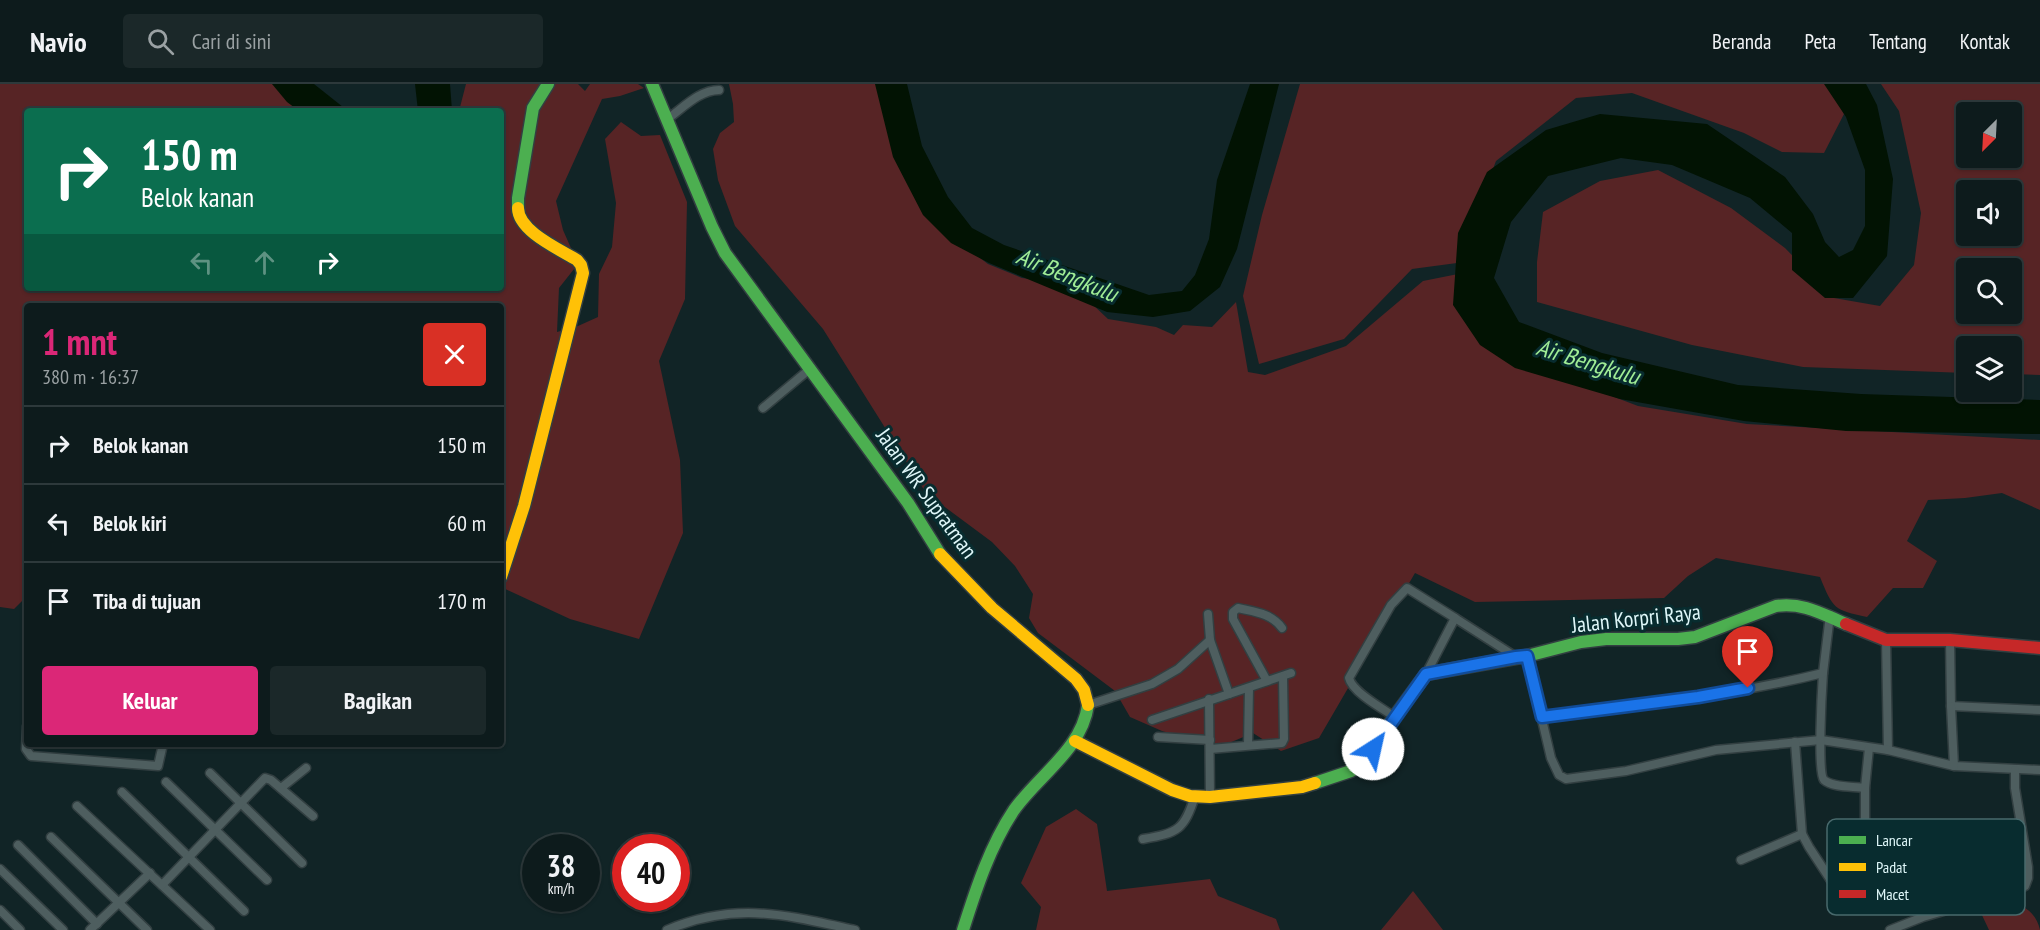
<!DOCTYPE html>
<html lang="id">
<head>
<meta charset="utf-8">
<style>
	body { margin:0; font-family:"PT Sans Narrow",sans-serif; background:#1b2829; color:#f1f3f6; height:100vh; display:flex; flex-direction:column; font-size:22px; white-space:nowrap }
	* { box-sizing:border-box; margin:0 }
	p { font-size:20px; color:#9aa1a3 }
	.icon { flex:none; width:33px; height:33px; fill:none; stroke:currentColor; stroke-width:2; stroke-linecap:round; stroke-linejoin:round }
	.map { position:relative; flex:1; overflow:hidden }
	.sheet { position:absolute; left:24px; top:219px; width:480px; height:444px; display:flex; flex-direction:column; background:#0d1b1c; border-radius:6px; box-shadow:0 2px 4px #0004,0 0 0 2px #2d393b }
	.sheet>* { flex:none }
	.top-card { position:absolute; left:24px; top:24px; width:480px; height:183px; border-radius:6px; box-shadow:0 2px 4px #0004,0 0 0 2px #2d393b; background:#0b6e4f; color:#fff; overflow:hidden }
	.needle { width:39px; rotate:204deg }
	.buttons { position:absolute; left:1956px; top:18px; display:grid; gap:12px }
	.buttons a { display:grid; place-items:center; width:66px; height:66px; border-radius:6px; background:#0d1b1c; box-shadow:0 2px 4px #0004,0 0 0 2px #2d393b; font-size:30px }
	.speed { position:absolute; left:522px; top:750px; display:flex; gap:12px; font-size:30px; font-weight:700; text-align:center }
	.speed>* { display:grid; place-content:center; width:78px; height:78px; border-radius:50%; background:#0d1b1c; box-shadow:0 2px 4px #0004,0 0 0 2px #2d393b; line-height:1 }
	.speed small { font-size:15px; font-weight:400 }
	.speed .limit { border:9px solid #d22; background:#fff; color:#111 }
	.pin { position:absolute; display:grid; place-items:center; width:51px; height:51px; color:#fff; margin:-62px -26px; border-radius:50% 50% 50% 0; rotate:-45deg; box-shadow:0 0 6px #0007 }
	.pin .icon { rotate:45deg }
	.me { position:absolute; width:66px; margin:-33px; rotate:35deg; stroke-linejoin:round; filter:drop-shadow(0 0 4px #0008) }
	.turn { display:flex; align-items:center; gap:21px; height:126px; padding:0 18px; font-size:27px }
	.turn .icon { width:78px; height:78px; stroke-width:2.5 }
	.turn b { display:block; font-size:42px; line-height:51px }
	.lanes { display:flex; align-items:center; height:57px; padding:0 18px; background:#0003; justify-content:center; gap:30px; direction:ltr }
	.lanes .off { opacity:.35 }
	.round { display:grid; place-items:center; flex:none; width:63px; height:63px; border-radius:6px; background:#1b2829 }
	.head { display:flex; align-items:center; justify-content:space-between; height:102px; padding:0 18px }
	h1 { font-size:36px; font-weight:800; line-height:45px; color:#db2777 }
	.action { display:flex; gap:12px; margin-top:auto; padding:12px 18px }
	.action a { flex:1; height:69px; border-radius:6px; background:#db2777; color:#fff; font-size:24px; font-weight:800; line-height:69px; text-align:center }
	.action a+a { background:#1b2829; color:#f1f3f6 }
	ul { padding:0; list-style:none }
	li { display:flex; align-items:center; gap:18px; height:78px; padding:0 18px; border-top:2px solid #2d393b }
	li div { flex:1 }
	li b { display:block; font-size:22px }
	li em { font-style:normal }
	header { display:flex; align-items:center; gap:36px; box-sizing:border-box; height:84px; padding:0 30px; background:#0d1b1c; border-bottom:2px solid #2d393b }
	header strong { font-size:28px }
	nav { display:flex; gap:33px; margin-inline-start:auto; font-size:21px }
	.search { width:420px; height:54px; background:#1b2829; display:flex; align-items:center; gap:15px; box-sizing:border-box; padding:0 21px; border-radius:6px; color:#9aa1a3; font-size:22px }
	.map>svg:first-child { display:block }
</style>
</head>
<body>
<header>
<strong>Navio</strong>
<div class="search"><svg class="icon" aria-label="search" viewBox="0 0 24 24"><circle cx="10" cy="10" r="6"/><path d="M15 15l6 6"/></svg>Cari di sini</div>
<nav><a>Beranda</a><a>Peta</a><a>Tentang</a><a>Kontak</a></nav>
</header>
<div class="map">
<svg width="2040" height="846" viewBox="0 0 2040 846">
	<rect width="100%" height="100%" fill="#112426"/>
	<g fill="#572425" fill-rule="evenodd">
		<polygon points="0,0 291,0 308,27 27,27 27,204 501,204 501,27 459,27 466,0 578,0 585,7 590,0 638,0 644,4 620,12 602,15 556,117 563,146 578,180 559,204 557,248 578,242 598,233 599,190 612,163 616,119 605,55 621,38 641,52 660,51 687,118 685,215 659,277 680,376 683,449 639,555 570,535 501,503 501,222 27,222 27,512 14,525 0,523"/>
		<path d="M729,0H883L967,164L988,180L1022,194L1071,200L1108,235L1156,243L1174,251L1183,241L1212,243L1236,218L1248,288L1265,291L1346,262L1423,197L1463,189L1515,275L1638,322L1747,340L2040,356V426L2002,409L1965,414L1928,416L1907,457L1937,477L1923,504H1893L1867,533C1834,526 1833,525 1820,493L1716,474L1688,492L1664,514L1475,518L1415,489L1319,654L1281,667L1253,649L1217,664L1162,647L1130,633L1115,607L1038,549L1029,534L1033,510L1015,482L992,458L926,409L823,245L735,142L718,96L713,65L720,49L734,38L733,20Z"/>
		<polygon points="1300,0 1831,0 1844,30 1824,69 1782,68 1744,49 1632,9 1576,14 1496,77 1457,179 1412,185 1344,255 1259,280 1243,212 1262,131"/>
		<path d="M1881,0H2040V291L2012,290V262H1966V289L1803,283L1692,261L1537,218V178L1543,128L1600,97L1658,86L1731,124L1785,164L1834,214L1880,222L1914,181L1921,129L1899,27ZM1966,28H2012V74H1966ZM1966,106H2012V152H1966ZM1966,184H2012V230H1966Z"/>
		<polygon points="1076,725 1097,740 1107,807 1210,795 1218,812 1276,835 1280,846 1036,846 1041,823 1021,799 1046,743"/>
		<polygon points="1413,807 1443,846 1381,846"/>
		<path d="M2010,819C2025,820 2037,831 2040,846H1989L1981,829C1988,822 2000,821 2010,819Z"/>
	</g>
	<g fill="#021303">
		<polygon points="272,0 314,0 348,27 299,27 287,18"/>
		<polygon points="415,0 450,0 452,27 418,27"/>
		<polygon points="875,0 907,0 922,62 948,113 972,144 1004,161 1149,211 1182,207 1195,191 1209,155 1217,96 1250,0 1279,0 1237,165 1220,203 1190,227 1153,233 1107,228 989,179 951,159 923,131 893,73"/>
		<polygon points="1824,0 1866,0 1877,21 1893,95 1887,172 1853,214 1825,214 1792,186 1792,149 1750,114 1672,81 1621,74 1548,92 1511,138 1494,194 1519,238 1602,269 1738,301 1861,310 2040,316 2040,350 1846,347 1744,337 1620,315 1515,284 1480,261 1453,221 1458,149 1487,88 1546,46 1600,30 1707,40 1785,93 1813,130 1825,158 1839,173 1853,166 1865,142 1865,86 1846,33"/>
	</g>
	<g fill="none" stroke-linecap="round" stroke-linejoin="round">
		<defs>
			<g id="street">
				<path d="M666,36C682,25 699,6 719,6"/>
				<polyline points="763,324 811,284"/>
				<polyline points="1208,530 1210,556 1229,610"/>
				<polyline points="1886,556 1888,666"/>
				<polyline points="1950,556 1951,622 2040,626"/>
				<polyline points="1527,572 1551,674 1559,691 1566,695 1626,687 1716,666 1821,656 1888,666 1954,682 2040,686"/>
				<path d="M1823,589C1822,604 1817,689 1824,696C1833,704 1854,702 1865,704"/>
				<polyline points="1426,590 1455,534 1516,573"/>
				<path d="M1267,597L1233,535V528L1238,524C1255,528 1271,529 1282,544"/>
				<polyline points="1209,615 1210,713"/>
				<polyline points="1088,621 1152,600 1178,585 1210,556"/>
				<polyline points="1951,622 1954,682"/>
				<path d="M1395,633C1383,625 1352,608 1349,594L1391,521L1407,504L1455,534"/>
				<path d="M1542,633C1636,621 1731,612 1823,589L1830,531"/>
				<polyline points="1152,636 1291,589"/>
				<polyline points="27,642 26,665 31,672 158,682 163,660"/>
				<polyline points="1158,653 1210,656"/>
				<polyline points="1795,658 1802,750 1809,763 1832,798"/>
				<polyline points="1248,661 1249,604"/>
				<polyline points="1210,665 1282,659 1284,655 1283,593"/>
				<polyline points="210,689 302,779"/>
				<polyline points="166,698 267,796"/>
				<polyline points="281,704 306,684"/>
				<polyline points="122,708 244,827"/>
				<polyline points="77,722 210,846"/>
				<polyline points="1865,749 1865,704 1869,664"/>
				<polyline points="51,753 147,846"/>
				<path d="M1143,755C1178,749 1184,746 1195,712"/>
				<polyline points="18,761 97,840"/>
				<polyline points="1741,776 1802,750"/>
				<polyline points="0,785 63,846"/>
				<polyline points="162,801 265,694 271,696 313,732"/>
				<polyline points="0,826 20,846"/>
				<polyline points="90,846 150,789"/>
				<path d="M667,846C736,817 786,831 855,846"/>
				<polyline points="1890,846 1923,833 2012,807 2025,802 2028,794 2028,783 2015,704 2015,686"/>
			</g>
			<g id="fast">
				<polyline points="652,0 712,143 725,169 908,419 940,470"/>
				<polyline points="518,124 518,114 533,24 548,0"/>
				<path d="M1315,699L1351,687L1362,677L1426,590L1527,572L1581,558L1606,555H1678L1695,553L1776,522C1803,518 1822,530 1846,540"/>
				<path d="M963,846C976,805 990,762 1014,726C1038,692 1082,665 1088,621"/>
			</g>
			<g id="slow">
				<polyline points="940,470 992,524 1076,595 1084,606 1088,621"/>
				<path d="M501,493L524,422L583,189L581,181L577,176C559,165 518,147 518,124"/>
				<polyline points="1075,657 1172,706 1190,712 1210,713 1302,703 1315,699"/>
			</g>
			<polyline id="jam" points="1846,540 1886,556 1950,556 2040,564"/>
		</defs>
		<use href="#street" stroke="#323f41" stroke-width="11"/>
		<use href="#fast" stroke="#323f41" stroke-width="15"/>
		<use href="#slow" stroke="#323f41" stroke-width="15"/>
		<use href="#jam" stroke="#323f41" stroke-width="15"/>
		<use href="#street" stroke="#4e5e5f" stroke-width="8"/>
		<use href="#fast" stroke="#4caf50" stroke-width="12"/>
		<use href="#slow" stroke="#ffc107" stroke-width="12"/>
		<use href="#jam" stroke="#c62828" stroke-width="12"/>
	</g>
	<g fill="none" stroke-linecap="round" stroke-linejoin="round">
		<defs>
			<polyline id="route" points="1373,665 1426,590 1516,573 1527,572 1542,633 1698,613 1748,604"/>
		</defs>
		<use href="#route" stroke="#114b97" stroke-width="15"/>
		<use href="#route" stroke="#1a73e8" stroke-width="10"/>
	</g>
	<g text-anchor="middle" stroke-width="6" stroke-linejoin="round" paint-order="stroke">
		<g font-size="22" fill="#dff7f9" stroke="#082c2f">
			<text transform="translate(927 409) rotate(54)" y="8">Jalan WR Supratman</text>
			<text transform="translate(1636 534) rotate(-6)" y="8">Jalan Korpri Raya</text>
		</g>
		<g font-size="24" font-style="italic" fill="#a0ed96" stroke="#082c2f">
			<text transform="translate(1067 191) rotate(22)" y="8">Air Bengkulu</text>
			<text transform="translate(1588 278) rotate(17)" y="8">Air Bengkulu</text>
		</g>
	</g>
	<rect x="1827" y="735" width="198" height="96" rx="9" fill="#082c2f" stroke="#48696c" stroke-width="1.5"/>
	<rect x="1839" y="752" width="27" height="8" fill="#4caf50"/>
	<rect x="1839" y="779" width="27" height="8" fill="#ffc107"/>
	<rect x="1839" y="806" width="27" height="8" fill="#c62828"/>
	<g font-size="16" fill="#dff7f9">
		<text x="1876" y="762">Lancar</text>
		<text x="1876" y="789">Padat</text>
		<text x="1876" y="816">Macet</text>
	</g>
</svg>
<div class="buttons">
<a><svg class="needle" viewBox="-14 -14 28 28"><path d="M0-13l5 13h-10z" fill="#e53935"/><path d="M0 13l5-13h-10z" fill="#9aa1a3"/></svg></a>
<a><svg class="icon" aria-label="sound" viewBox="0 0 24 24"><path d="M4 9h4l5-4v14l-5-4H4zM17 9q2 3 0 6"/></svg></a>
<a><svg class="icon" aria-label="search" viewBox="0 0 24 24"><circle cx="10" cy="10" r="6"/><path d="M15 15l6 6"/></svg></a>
<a><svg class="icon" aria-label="layers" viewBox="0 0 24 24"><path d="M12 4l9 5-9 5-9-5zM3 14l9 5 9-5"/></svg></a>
</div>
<div class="speed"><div>38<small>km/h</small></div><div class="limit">40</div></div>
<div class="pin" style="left:1748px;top:604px;background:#d93025"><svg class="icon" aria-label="arrive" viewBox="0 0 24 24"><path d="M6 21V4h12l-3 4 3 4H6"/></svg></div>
<svg class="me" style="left:1373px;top:665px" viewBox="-20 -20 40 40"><circle r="19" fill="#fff"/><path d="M0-13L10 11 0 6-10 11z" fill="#1a73e8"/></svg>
<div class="top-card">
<div class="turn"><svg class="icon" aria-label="right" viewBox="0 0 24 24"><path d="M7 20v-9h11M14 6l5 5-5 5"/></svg><div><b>150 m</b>Belok kanan</div></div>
<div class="lanes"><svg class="icon off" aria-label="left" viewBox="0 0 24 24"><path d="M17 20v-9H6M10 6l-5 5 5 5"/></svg><svg class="icon off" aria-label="ahead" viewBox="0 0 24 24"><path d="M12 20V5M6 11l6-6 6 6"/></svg><svg class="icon" aria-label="right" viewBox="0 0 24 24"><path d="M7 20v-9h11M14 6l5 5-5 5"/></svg></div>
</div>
<section class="sheet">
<div class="head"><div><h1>1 mnt</h1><p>380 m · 16:37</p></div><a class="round" style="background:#d93025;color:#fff"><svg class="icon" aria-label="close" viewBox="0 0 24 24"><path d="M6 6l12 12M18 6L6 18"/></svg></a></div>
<ul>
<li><svg class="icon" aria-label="right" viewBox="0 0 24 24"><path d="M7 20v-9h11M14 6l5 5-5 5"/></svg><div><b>Belok kanan</b></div><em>150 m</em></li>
<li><svg class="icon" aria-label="left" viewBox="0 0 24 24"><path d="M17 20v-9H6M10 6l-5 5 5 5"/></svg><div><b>Belok kiri</b></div><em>60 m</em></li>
<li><svg class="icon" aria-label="arrive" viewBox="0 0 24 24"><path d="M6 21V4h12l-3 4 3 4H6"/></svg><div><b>Tiba di tujuan</b></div><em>170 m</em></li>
</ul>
<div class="action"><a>Keluar</a><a>Bagikan</a></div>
</section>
</div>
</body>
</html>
